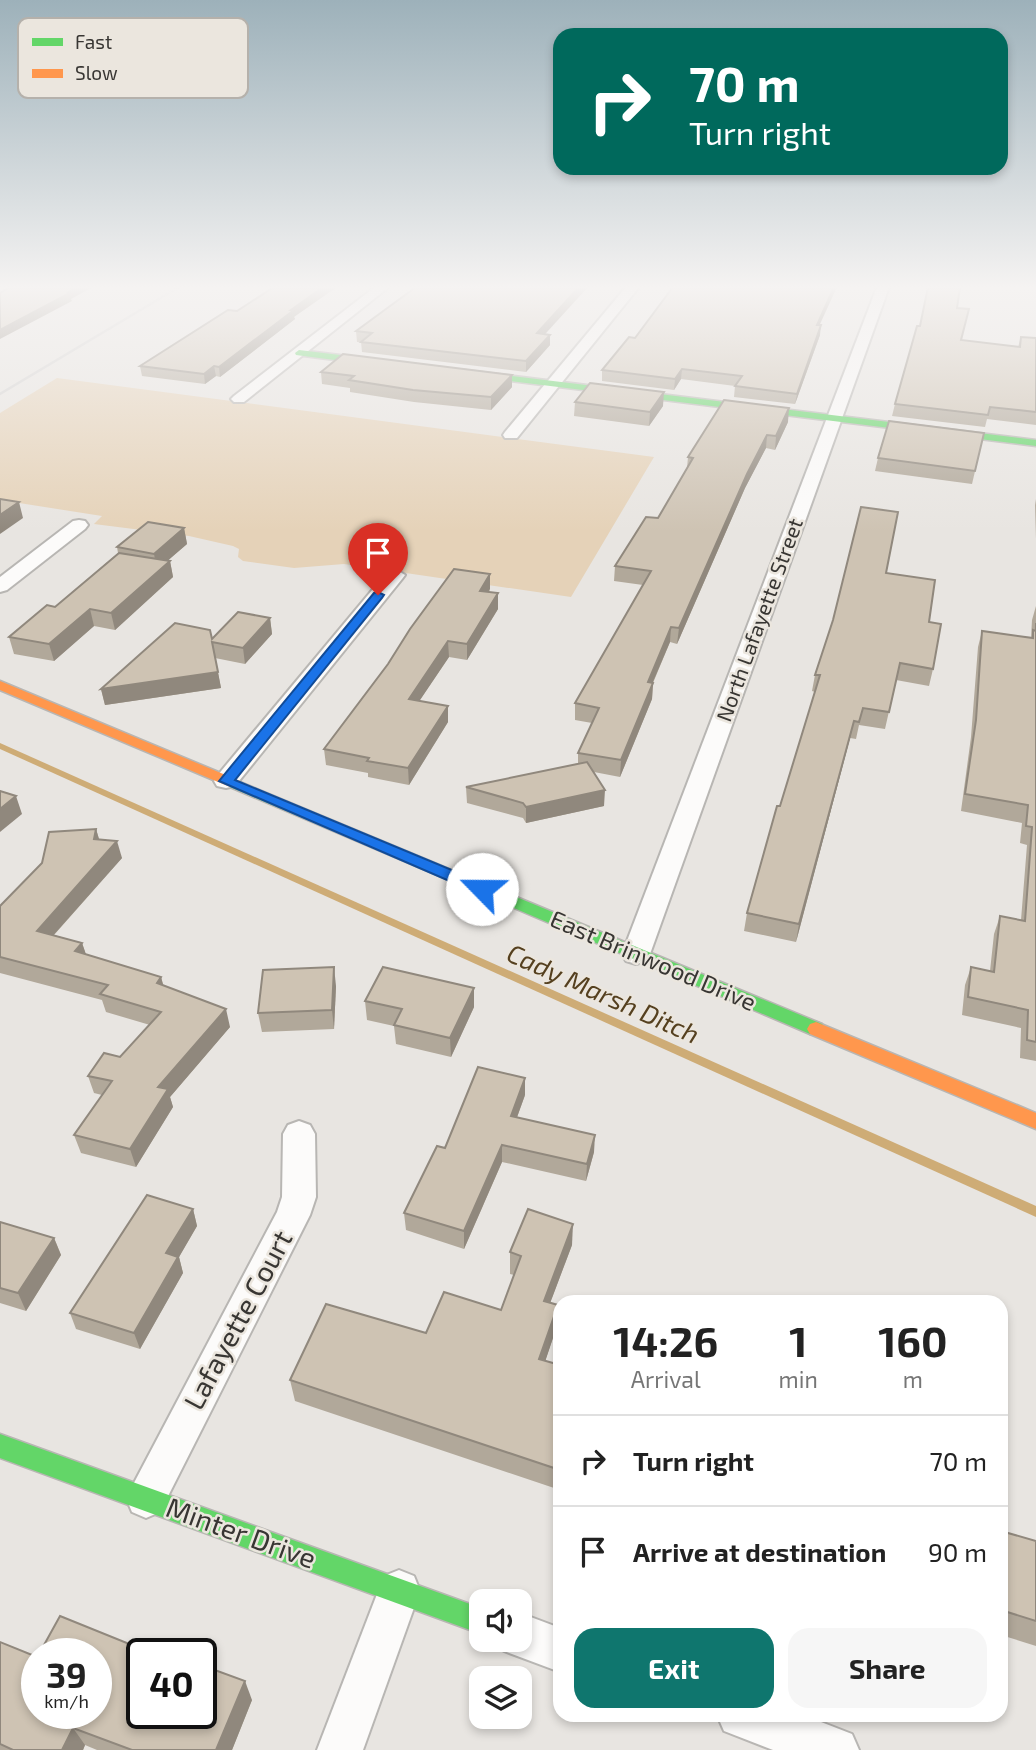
<!DOCTYPE html>
<html lang="en">
<head>
<meta charset="utf-8">
<style>
	body { margin:0; font-family:"Exo 2",sans-serif; background:#f6f6f6; color:#222; height:100vh; display:flex; flex-direction:column; font-size:26px; white-space:nowrap }
	* { box-sizing:border-box; margin:0 }
	p { font-size:23px; color:#767676 }
	.icon { flex:none; width:38px; height:38px; fill:none; stroke:currentColor; stroke-width:2; stroke-linecap:round; stroke-linejoin:round }
	.map { position:relative; flex:1; overflow:hidden }
	.sheet { position:absolute; left:553px; top:1295px; width:455px; height:427px; display:flex; flex-direction:column; background:#fff; border-radius:21px; box-shadow:0 4px 10px #0003 }
	.sheet>* { flex:none }
	.banner { position:absolute; left:553px; top:28px; width:455px; height:147px; border-radius:21px; box-shadow:0 4px 10px #0003; background:#00695c; color:#fff; overflow:hidden }
	.controls { position:absolute; left:469px; top:1589px; display:grid; gap:14px }
	.controls a { display:grid; place-items:center; width:63px; height:63px; border-radius:14px; background:#fff; box-shadow:0 4px 10px #0003; font-size:35px }
	.speed { position:absolute; left:21px; top:1638px; display:flex; gap:14px; font-size:35px; font-weight:700; text-align:center }
	.speed>* { display:grid; place-content:center; width:91px; height:91px; border-radius:50%; background:#fff; box-shadow:0 4px 10px #0003; line-height:1 }
	.speed small { font-size:18px; font-weight:400 }
	.speed .limit { border:4px solid #111; border-radius:10px; background:#fff; color:#111 }
	.pin { position:absolute; display:grid; place-items:center; width:60px; height:60px; color:#fff; margin:-72px -30px; border-radius:50% 50% 50% 0; rotate:-45deg; box-shadow:0 0 7px #0007 }
	.pin .icon { rotate:45deg }
	.me { position:absolute; width:77px; margin:-38px; rotate:293deg; stroke-linejoin:round; filter:drop-shadow(0 0 5px #0008) }
	.turn { display:flex; align-items:center; gap:24px; height:147px; padding:0 21px; font-size:32px }
	.turn .icon { width:91px; height:91px; stroke-width:2.5 }
	.turn b { display:block; font-size:49px; line-height:60px }
	.eta { display:flex; justify-content:space-evenly; align-items:center; height:119px; text-align:center }
	.eta b { font-size:42px; font-weight:700; line-height:49px }
	.button { display:flex; gap:14px; margin-top:auto; padding:14px 21px }
	.button a { flex:1; height:80px; border-radius:21px; background:#0f766e; color:#fff; font-size:28px; font-weight:700; line-height:80px; text-align:center }
	.button a+a { background:#f6f6f6; color:#222 }
	ul { padding:0; list-style:none }
	li { display:flex; align-items:center; gap:21px; height:91px; padding:0 21px; border-top:2px solid #e0e0e0 }
	li div { flex:1 }
	li b { display:block; font-size:26px }
	li em { font-style:normal }
	.map>svg:first-child { display:block }
</style>
</head>
<body>
<div class="map">
<svg width="1036" height="1750" viewBox="0 0 1036 1750">
	<rect width="100%" height="100%" fill="#e8e5e1"/>
	<polygon fill="#e5d2b8" points="57,378 654,457 571,597 344,564 294,568 243,561 238,557 239,549 233,546 189,536 94,524 102,516 0,500 0,413"/>
	<g fill="none" stroke-linecap="round" stroke-linejoin="round">
		<polygon fill="#ceac76" fill-rule="evenodd" points="0,743 1036,1206 1036,1217 0,749"/>
		<defs>
			<g id="street">
				<polygon points="375,287 389,287 244,402 234,402 231,399 234,396"/>
				<polygon points="626,287 639,287 517,438 505,438 503,435 505,432"/>
				<polygon points="877,287 889,287 650,954 646,961 636,964 626,961 622,954"/>
				<polygon points="79,520 85,521 88,525 85,529 7,590 0,592 0,577 73,521"/>
				<polygon points="395,569 405,575 402,579 235,786 226,788 217,786 214,781 217,776 388,571"/>
				<polygon points="299,1121 310,1125 315,1134 316,1197 310,1215 160,1512 146,1518 132,1512 126,1498 277,1212 282,1197 283,1134 288,1125"/>
				<polygon points="399,1570 414,1576 420,1591 363,1750 317,1750 384,1576"/>
				<polygon points="520,1613 560,1628 560,1672 504,1651 500,1640 520,1640"/>
				<polygon points="717,1715 803,1715 852,1734 859,1750 773,1750 724,1731"/>
			</g>
			<g id="fast">
				<polygon points="299,350 389,361 393,364 389,367 296,355 295,353"/>
				<polygon points="464,370 1036,440 1036,446 461,375 460,373"/>
				<polygon points="235,780 822,1024 825,1029 822,1034 810,1034 230,787 228,784 230,781"/>
				<polygon points="0,1434 481,1608 481,1634 0,1458"/>
			</g>
			<g id="slow">
				<polygon points="0,681 240,781 242,784 240,787 230,787 0,690"/>
				<polygon points="816,1022 1036,1113 1036,1129 810,1034 807,1029 810,1024"/>
			</g>
		</defs>
		<use href="#street" stroke="#b8b6b3" stroke-width="4"/>
		<use href="#fast" stroke="#b8b6b3" stroke-width="3"/>
		<use href="#slow" stroke="#b8b6b3" stroke-width="3"/>
		<use href="#street" fill="#fcfbfa" fill-rule="evenodd"/>
		<use href="#fast" fill="#63d668" fill-rule="evenodd"/>
		<use href="#slow" fill="#ff974d" fill-rule="evenodd"/>
		<polyline stroke="#d2d1d0" stroke-width="2.5" points="0,394 179,287"/>
	</g>
	<g fill="#b1a89a">
		<polygon points="957,308 961,340 1018,347 1021,337 1036,338 1036,425 987,419 985,427 892,416 895,404 920,326"/>
		<polygon points="294,317 295,319 220,377 216,376 205,384 142,376 140,366"/>
		<polygon points="820,325 820,335 795,404 734,397 735,386 681,379 674,390 602,381 602,370 635,338"/>
		<polygon points="356,331 546,334 550,345 526,372 362,352 361,342 357,342"/>
		<polygon points="321,372 512,387 491,410 414,402 350,392 350,388 322,384"/>
		<polygon points="575,402 663,406 649,426 574,416"/>
		<polygon points="788,422 775,450 766,448 745,488 677,644 670,642 653,683 652,699 620,777 594,772 604,806 526,823 523,818 467,803 466,787 578,764 578,753 592,723 575,720 575,703 643,585 614,581 615,566 658,518 687,468 688,457"/>
		<polygon points="984,433 972,484 875,471 878,458"/>
		<polygon points="1036,499 1036,538 1035,505"/>
		<polygon points="184,528 187,544 168,560 170,561 173,577 115,630 94,626 54,661 14,654 9,637 55,607 118,553 117,547"/>
		<polygon points="886,573 929,622 933,669 929,686 896,680 885,729 859,725 856,739 850,738 796,942 744,931 747,913 815,692 812,691 815,675"/>
		<polygon points="490,589 489,592 498,593 498,609 467,660 449,657 419,701 448,722 409,785 368,777 368,773 326,765 324,749"/>
		<polygon points="1036,606 1036,1061 1020,1058 1021,1028 962,1015 965,985 971,967 990,971 994,934 1000,916 1021,920 1027,845 1020,843 1022,823 961,811 971,737 978,647 982,631 1031,638 1032,620"/>
		<polygon points="270,618 272,634 245,664 215,658 221,688 105,705 101,689 212,639"/>
		<polygon points="96,829 99,839 122,858 54,935 82,943 86,955 161,977 163,985 230,1027 170,1097 173,1107 136,1167 81,1153 74,1135 102,1095 94,1093 88,1076 120,1057 150,1025 106,1012 102,1000 0,973 0,906"/>
		<polygon points="336,986 334,1029 262,1032 258,1013"/>
		<polygon points="365,1001 474,1007 451,1057 396,1044 394,1026 367,1020"/>
		<polygon points="525,1095 517,1117 594,1152 586,1181 502,1162 464,1249 406,1230 404,1213 445,1148"/>
		<polygon points="193,1209 197,1226 179,1257 183,1273 140,1349 76,1329 70,1313"/>
		<polygon points="0,1222 54,1238 61,1255 26,1311 0,1303"/>
		<polygon points="572,1245 550,1303 558,1305 557,1326 545,1361 560,1365 560,1490 295,1401 290,1380 426,1333 501,1310 514,1275 510,1274 510,1252"/>
		<polygon points="1001,1531 1036,1541 1036,1646 1001,1635"/>
		<polygon points="0,1642 37,1657 252,1700 232,1750 97,1750 85,1745 83,1750 0,1750"/>
	</g>
	<g fill="#90887d">
		<polygon points="78,287 93,287 71,299 72,301 0,339 0,330"/>
		<polygon points="323,287 337,287 294,317 295,319 220,377 219,367 291,310"/>
		<polygon points="579,287 588,287 537,343 537,333"/>
		<polygon points="834,287 837,287 815,335 817,325"/>
		<polygon points="821,325 820,335 795,404 797,394"/>
		<polygon points="550,335 550,345 526,372 526,361"/>
		<polygon points="214,366 216,376 205,384 204,374"/>
		<polygon points="682,369 681,379 674,390 675,379"/>
		<polygon points="512,375 512,387 491,410 491,397"/>
		<polygon points="664,392 663,406 649,426 650,412"/>
		<polygon points="789,408 788,422 775,450 776,436"/>
		<polygon points="767,435 766,448 745,488 677,644 679,628 747,474"/>
		<polygon points="19,502 23,518 0,534 0,515"/>
		<polygon points="184,528 187,544 157,570 154,554"/>
		<polygon points="170,561 173,577 115,630 111,613"/>
		<polygon points="490,574 490,589 480,606 480,591"/>
		<polygon points="498,593 498,609 467,660 467,644"/>
		<polygon points="90,609 94,626 54,661 49,644"/>
		<polygon points="270,618 272,634 245,664 243,648"/>
		<polygon points="671,627 670,642 646,698 648,682"/>
		<polygon points="448,641 449,657 410,715 409,699"/>
		<polygon points="218,672 221,688 105,705 101,689"/>
		<polygon points="653,683 652,699 620,777 621,760"/>
		<polygon points="448,706 448,722 409,785 408,768"/>
		<polygon points="854,721 850,738 796,942 799,924"/>
		<polygon points="605,790 604,806 526,823 526,807"/>
		<polygon points="16,796 22,814 0,832 0,809"/>
		<polygon points="96,829 101,846 94,839"/>
		<polygon points="117,841 122,858 42,948 37,931"/>
		<polygon points="82,943 88,960 75,951"/>
		<polygon points="334,967 336,986 334,1029 332,1010"/>
		<polygon points="161,977 166,995 157,983"/>
		<polygon points="474,988 474,1007 451,1057 450,1038"/>
		<polygon points="226,1009 230,1027 170,1097 173,1107 136,1167 130,1149 158,1087"/>
		<polygon points="525,1078 525,1095 511,1134 511,1116"/>
		<polygon points="595,1135 594,1152 586,1181 587,1164"/>
		<polygon points="502,1145 502,1162 464,1249 464,1231"/>
		<polygon points="193,1209 197,1226 179,1257 183,1273 140,1349 134,1333 166,1253"/>
		<polygon points="573,1224 572,1245 543,1322 544,1301"/>
		<polygon points="54,1238 61,1255 26,1311 18,1293"/>
		<polygon points="558,1305 557,1326 539,1380 539,1359"/>
		<polygon points="245,1681 252,1700 232,1750 216,1750"/>
		<polygon points="73,1728 85,1745 83,1750 62,1750"/>
	</g>
	<g fill="#cec3b3" stroke="#90887d" stroke-width="2">
		<polygon points="10,287 78,287 67,293 70,293 0,330 0,293"/>
		<polygon points="274,287 323,287 291,310 294,310 219,367 214,366 204,374 140,366 228,310 237,311"/>
		<polygon points="416,287 579,287 537,333 550,335 526,361 361,342 372,333 356,331"/>
		<polygon points="673,287 834,287 817,325 821,325 797,394 735,386 742,376 682,369 675,379 602,370 629,337 635,338"/>
		<polygon points="928,287 960,287 957,308 969,309 961,340 1020,347 1021,337 1036,338 1036,412 990,407 988,415 895,404 917,326 920,326"/>
		<polygon points="343,354 512,375 491,397 413,390 349,380 354,376 321,372"/>
		<polygon points="590,383 664,392 650,412 575,402"/>
		<polygon points="724,400 789,408 776,436 767,435 747,474 679,628 671,627 648,682 653,683 621,760 578,753 599,708 575,703 651,571 615,566 646,517 658,518 693,458 688,457"/>
		<polygon points="889,421 984,433 975,471 878,458"/>
		<polygon points="0,499 19,502 0,515"/>
		<polygon points="861,507 898,512 886,573 935,580 929,622 941,624 933,669 900,663 889,712 863,708 859,722 854,721 799,924 747,913 777,806 780,806 820,675 815,675 833,620"/>
		<polygon points="148,522 184,528 154,554 117,547"/>
		<polygon points="119,553 170,561 111,613 90,609 49,644 9,637 47,605 55,607"/>
		<polygon points="454,569 490,574 480,591 498,593 467,644 448,641 409,699 448,706 408,768 367,761 369,758 324,749 388,664 410,629"/>
		<polygon points="238,612 270,618 243,648 212,642 218,672 101,689 175,623 210,630 212,639"/>
		<polygon points="1036,623 1036,1042 1027,1040 1028,1010 968,997 971,967 994,972 1000,916 1025,921 1032,827 1026,826 1028,805 965,794 976,720 982,631 1033,638 1033,630 1036,631"/>
		<polygon points="587,762 605,790 526,807 523,803 466,787"/>
		<polygon points="0,791 16,796 0,809"/>
		<polygon points="96,829 94,839 117,841 37,931 82,943 75,951 161,977 157,983 226,1009 158,1087 168,1089 130,1149 74,1135 112,1081 88,1076 104,1053 120,1057 161,1012 100,994 108,985 0,957 0,906 42,863 49,832"/>
		<polygon points="334,967 332,1010 258,1013 263,970"/>
		<polygon points="383,967 474,988 450,1038 394,1025 402,1009 365,1001"/>
		<polygon points="478,1067 525,1078 511,1116 595,1135 587,1164 502,1145 464,1231 404,1213 437,1146 445,1148"/>
		<polygon points="147,1195 193,1209 166,1253 178,1257 134,1333 70,1313"/>
		<polygon points="528,1209 573,1224 544,1301 558,1305 539,1359 560,1365 560,1470 290,1380 326,1304 426,1333 444,1292 501,1310 521,1256 510,1252"/>
		<polygon points="0,1222 54,1238 18,1293 0,1288"/>
		<polygon points="1001,1531 1036,1541 1036,1621 1001,1610"/>
		<polygon points="60,1616 149,1652 152,1647 170,1654 142,1654 142,1713 201,1713 201,1665 245,1681 216,1750 132,1750 73,1728 62,1750 13,1750 0,1744 0,1642 37,1657 37,1713 96,1713 96,1654 39,1654"/>
	</g>
	<linearGradient id="sky" x2="0" y2="1"><stop stop-color="#9db1ba"/><stop offset="0.54" stop-color="#f5f3f2"/><stop offset="1" stop-color="#f5f3f2" stop-opacity="0"/></linearGradient>
	<rect width="1036" height="532" fill="url(#sky)"/>
	<polygon fill="#1a73e8" stroke="#114b97" stroke-width="2" points="378,592 384,595 382,598 235,780 488,885 491,889 488,893 477,893 219,781 374,593"/>
	<g text-anchor="middle" stroke-width="5" stroke-linejoin="round" paint-order="stroke">
		<g font-size="21" fill="#383633" stroke="#ebe6de">
			<text transform="translate(760 620) rotate(-70)" y="7">North Lafayette Street</text>
		</g>
		<g font-size="24" fill="#383633" stroke="#ebe6de">
			<text transform="translate(653 961) rotate(23)" y="8">East Brinwood Drive</text>
		</g>
		<g font-size="26" font-style="italic" fill="#55401f" stroke="#ebe6de">
			<text transform="translate(603 994) rotate(24)" y="9">Cady Marsh Ditch</text>
		</g>
		<g font-size="28" fill="#383633" stroke="#ebe6de">
			<text transform="translate(238 1320) rotate(-62)" y="10">Lafayette Court</text>
			<text transform="translate(241 1533) rotate(20)" y="10">Minter Drive</text>
		</g>
	</g>
	<rect x="18" y="18" width="230" height="80" rx="10" fill="#ebe6de" stroke="#b5b1ab" stroke-width="2"/>
	<rect x="32" y="38" width="31" height="8" fill="#63d668"/>
	<rect x="32" y="69" width="31" height="9" fill="#ff974d"/>
	<g font-size="19" fill="#383633">
		<text x="75" y="49">Fast</text>
		<text x="75" y="80">Slow</text>
	</g>
</svg>
<div class="controls">
<a><svg class="icon" aria-label="sound" viewBox="0 0 24 24"><path d="M4 9h4l5-4v14l-5-4H4zM17 9q2 3 0 6"/></svg></a>
<a><svg class="icon" aria-label="layers" viewBox="0 0 24 24"><path d="M12 4l9 5-9 5-9-5zM3 14l9 5 9-5"/></svg></a>
</div>
<div class="speed"><div>39<small>km/h</small></div><div class="limit">40</div></div>
<div class="pin" style="left:378px;top:595px;background:#d93025"><svg class="icon" aria-label="arrive" viewBox="0 0 24 24"><path d="M6 21V4h12l-3 4 3 4H6"/></svg></div>
<svg class="me" style="left:482px;top:889px" viewBox="-20 -20 40 40"><circle r="19" fill="#fff"/><path d="M0-13L10 11 0 6-10 11z" fill="#1a73e8"/></svg>
<div class="banner">
<div class="turn"><svg class="icon" aria-label="right" viewBox="0 0 24 24"><path d="M7 20v-9h11M14 6l5 5-5 5"/></svg><div><b>70 m</b>Turn right</div></div>
</div>
<section class="sheet">
<div class="eta">
<div><b>14:26</b><p>Arrival</p></div>
<div><b>1</b><p>min</p></div>
<div><b>160</b><p>m</p></div>
</div>
<ul>
<li><svg class="icon" aria-label="right" viewBox="0 0 24 24"><path d="M7 20v-9h11M14 6l5 5-5 5"/></svg><div><b>Turn right</b></div><em>70 m</em></li>
<li><svg class="icon" aria-label="arrive" viewBox="0 0 24 24"><path d="M6 21V4h12l-3 4 3 4H6"/></svg><div><b>Arrive at destination</b></div><em>90 m</em></li>
</ul>
<div class="button"><a>Exit</a><a>Share</a></div>
</section>
</div>
</body>
</html>
